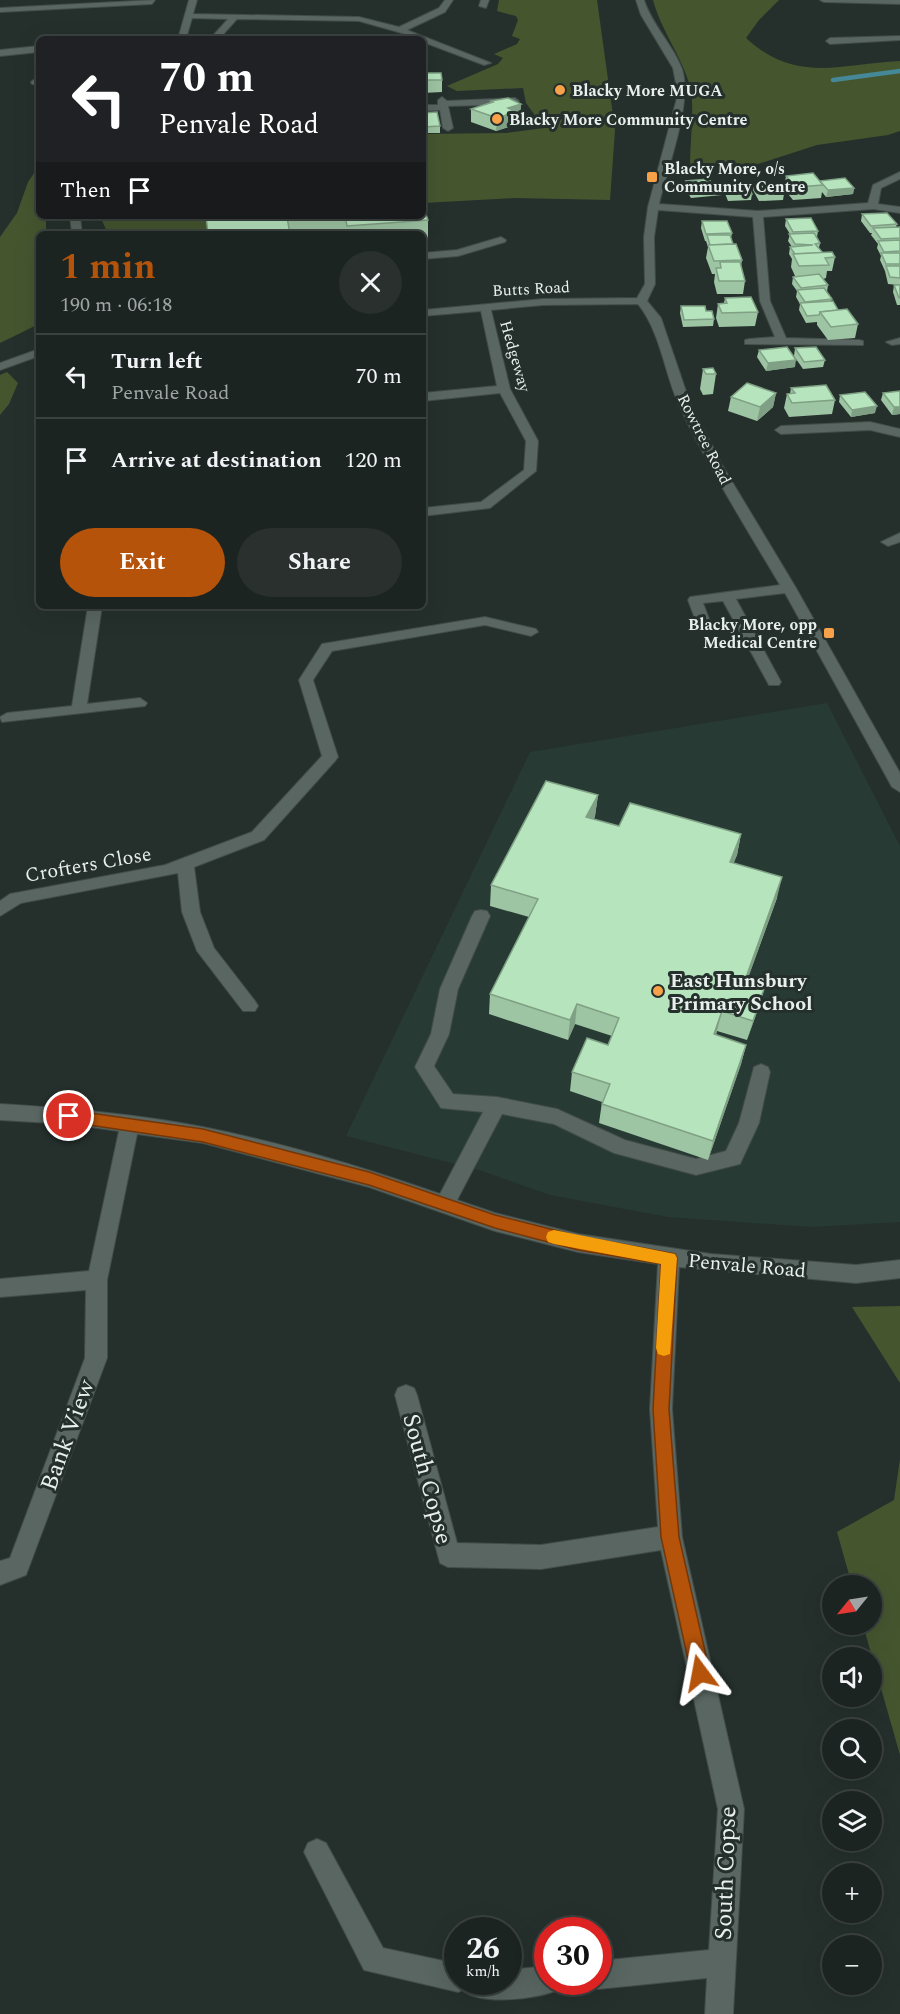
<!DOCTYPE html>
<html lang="en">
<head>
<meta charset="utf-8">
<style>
	body { margin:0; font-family:Spectral,serif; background:#29302e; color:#f1f3f6; height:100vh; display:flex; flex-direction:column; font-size:22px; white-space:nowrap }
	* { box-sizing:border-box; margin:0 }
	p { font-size:20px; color:#a0a4a5 }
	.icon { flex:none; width:33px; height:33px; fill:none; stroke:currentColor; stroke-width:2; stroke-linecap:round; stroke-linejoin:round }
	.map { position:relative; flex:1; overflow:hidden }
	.sheet { position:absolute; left:36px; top:231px; width:390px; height:378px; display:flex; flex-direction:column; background:#1c2421; border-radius:9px; box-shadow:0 6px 24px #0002,0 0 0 2px #3a413f }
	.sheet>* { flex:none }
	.top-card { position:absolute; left:36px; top:36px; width:390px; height:183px; border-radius:9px; box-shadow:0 6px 24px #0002,0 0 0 2px #3a413f; background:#202124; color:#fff; overflow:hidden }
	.needle { width:39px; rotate:240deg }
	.controls { position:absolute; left:822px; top:1575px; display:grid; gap:12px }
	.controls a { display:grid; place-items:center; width:60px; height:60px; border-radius:50%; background:#1c2421; box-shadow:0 6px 24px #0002,0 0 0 2px #3a413f; font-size:30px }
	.speed { position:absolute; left:444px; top:1917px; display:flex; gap:12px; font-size:30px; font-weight:700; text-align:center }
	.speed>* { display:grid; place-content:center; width:78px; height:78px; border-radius:50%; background:#1c2421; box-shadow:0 6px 24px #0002,0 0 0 2px #3a413f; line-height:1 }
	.speed small { font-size:15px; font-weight:400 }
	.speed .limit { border:9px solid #d22; background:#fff; color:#111 }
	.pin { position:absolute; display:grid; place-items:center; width:51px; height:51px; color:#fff; margin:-26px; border:3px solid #fff; border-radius:50%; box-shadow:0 2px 6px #0007 }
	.me { position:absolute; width:66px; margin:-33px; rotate:347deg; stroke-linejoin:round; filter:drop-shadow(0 0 4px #0008) }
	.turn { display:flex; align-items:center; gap:21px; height:126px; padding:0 24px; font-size:27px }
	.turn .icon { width:78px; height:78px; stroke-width:2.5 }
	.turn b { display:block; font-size:42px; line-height:51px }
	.then { display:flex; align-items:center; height:57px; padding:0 24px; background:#0003; gap:12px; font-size:22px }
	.round { display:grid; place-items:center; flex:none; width:63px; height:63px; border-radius:32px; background:#29302e }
	.head { display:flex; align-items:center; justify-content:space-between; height:102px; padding:0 24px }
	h1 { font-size:36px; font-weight:700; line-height:45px; color:#b45309 }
	.primary-button { display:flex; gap:12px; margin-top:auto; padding:12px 24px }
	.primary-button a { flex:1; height:69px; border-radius:36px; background:#b45309; color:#fff; font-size:24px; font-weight:700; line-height:69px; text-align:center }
	.primary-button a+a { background:#29302e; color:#f1f3f6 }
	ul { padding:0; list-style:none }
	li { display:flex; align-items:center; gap:18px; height:84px; padding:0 24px; border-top:2px solid #3a413f }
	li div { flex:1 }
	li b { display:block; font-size:22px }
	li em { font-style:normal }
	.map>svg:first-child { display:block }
</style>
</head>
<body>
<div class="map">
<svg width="900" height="2014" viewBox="0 0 900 2014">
	<rect width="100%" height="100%" fill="#25302c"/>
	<polygon fill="#273a33" points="827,703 900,846 900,1222 812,1227 668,1217 550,1195 482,1171 346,1136 530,752"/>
	<g fill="#45562f">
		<polygon points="499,0 597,0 615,130 610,200 515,198 423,203 423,134 506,133 544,128 526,103 523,88 457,91 447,86 498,64 503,58 494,54 517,44 520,39 512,36 518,20 516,16 497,11"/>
		<path d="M653,0H779L759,20L746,38C796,84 839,64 900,61V131L888,135L817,145L739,170L690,166C690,143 695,107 690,86C681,55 661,30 653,0Z"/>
		<polygon points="39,166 39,216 46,216 46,234 39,234 39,324 0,343 0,237 17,213 28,182"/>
		<polygon points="100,216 299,216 198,234 108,234"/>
		<polygon points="7,372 18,383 9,404 0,415 0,375"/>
		<polygon points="900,1306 900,1383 852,1307"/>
		<polygon points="900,1459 900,1755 863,1625 872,1624 872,1586 852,1585 837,1532 894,1500"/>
	</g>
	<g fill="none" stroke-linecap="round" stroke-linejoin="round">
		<polyline stroke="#458897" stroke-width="4.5" points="833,80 900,71"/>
		<defs>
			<g id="minor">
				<polygon points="155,0 152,4 0,12 0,8"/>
				<polygon points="189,0 197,0 193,14 359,17 399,27 439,8 445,0 453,0 445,12 407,30 491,63 484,65 423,42 423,39 359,21 237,19 219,39 210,39 228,19 192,18 186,39 178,39"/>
				<polygon points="481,0 489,0 486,8 479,6"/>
				<path d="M636,0H644C652,25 673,45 682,69C693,102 667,169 659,204L758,211L868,203L873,185L900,172V179L881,188L878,204L900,207V213L873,209L763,217L770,301L786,338L859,340L863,341V345L745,344V340L749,339L775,337L760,301L753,217L658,210L654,237L655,284L647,301L661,318L690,403L722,465L796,588L900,773V792L892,787L785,593L736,599L781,682L779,685H769L723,601L703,603L711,624L704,628L697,624L688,600L690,597L780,585C745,526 708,467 679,405C664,372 661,333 638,304L543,305L491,310L510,389L538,441L536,471L490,508L423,516V508L481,502L524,470L526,441L500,393L423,401V393L497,386L481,311L423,316V310L543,299L637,298L645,284L644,237L648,207L678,94L673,68L641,15Z"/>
				<polygon points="820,0 900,0 900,4 824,2"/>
				<polygon points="900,36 900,40 830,44 826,41 830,38"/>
				<polygon points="39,46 39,52 0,56 0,50"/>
				<polygon points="35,79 39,79 39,85 32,84 31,82"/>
				<polygon points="442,97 447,101 515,98 519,101 515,104 448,106 453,128 448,131 443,128 440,110 423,111 423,105 438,105 438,100"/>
				<polygon points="70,216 80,216 82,234 72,234"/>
				<polygon points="501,237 506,240 505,242 458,256 423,259 423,253 457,250"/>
				<polygon points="900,338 900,344 892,345 886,342"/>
				<polygon points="39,349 39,356 0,370 0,363"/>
				<polygon points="870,422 900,429 900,437 870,430 781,434 775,430 781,426"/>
				<polygon points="900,533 900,542 888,546 881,542"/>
				<polygon points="88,606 102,606 87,704 140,698 147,703 145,706 2,722 0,717 7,713 72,706"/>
				<polygon points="485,617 536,629 538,632 531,636 485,625 332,651 313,680 338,757 335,761 264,840 194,867 200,912 214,948 255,1001 258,1006 255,1011 243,1011 197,951 182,912 178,873 21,903 0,916 0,901 10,894 165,865 252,832 322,756 299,680 322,644"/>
				<path d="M481,910L487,911L490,916L458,989L449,1034L434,1066L453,1094L497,1097L557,1109L625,1140L696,1159L726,1151L739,1123L754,1067L761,1064L768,1067L770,1072L759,1123L740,1164L696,1175L614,1153L554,1124L502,1114L457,1200L495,1213L578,1234L711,1254L856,1265L900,1260V1278L856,1283L679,1267L672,1409L682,1537L744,1809L733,2014H705L707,1978L598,1989L587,1982H598V1961L709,1950L718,1809L661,1550L541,1569L448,1567L440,1563L395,1395L398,1388L406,1385L414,1388L417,1395L457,1543L541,1545L658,1527L650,1409L658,1264L578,1252L495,1231L369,1187L203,1143L137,1134L107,1280V1358L26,1575L0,1585V1561L10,1558L85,1358L86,1290L0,1297V1279L89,1271L119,1131L69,1124L0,1120V1104C68,1108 136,1114 203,1127C283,1143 363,1167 440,1194L483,1112L441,1108L415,1067L431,1034L440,989L472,916L475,911Z"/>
				<path d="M317,1839L326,1843L383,1948L458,1964V1982H508V1970L548,1966V1982H561L558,1990C536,1999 481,2006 462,1990L458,1992L364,1970L304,1852L308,1843Z"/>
			</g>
		</defs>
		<use href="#minor" stroke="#424c48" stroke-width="2"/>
		<use href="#minor" fill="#596661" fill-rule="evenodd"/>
	</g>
	<g fill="#9dc4a3">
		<polygon points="423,73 442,80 442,92 423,93"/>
		<polygon points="491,101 521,104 520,117 515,119 515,125 496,131 471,122 471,109 491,103"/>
		<polygon points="423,113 440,126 440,133 423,133"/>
		<polygon points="786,176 820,181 854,188 853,194 826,197 822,192 821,198 793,200 784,189"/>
		<polygon points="686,181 712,184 723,189 722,195 691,198 685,188"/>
		<polygon points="725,184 752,194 751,200 728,201 724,191"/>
		<polygon points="754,184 784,194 783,200 759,201 753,190"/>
		<polygon points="862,214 897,224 896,227 900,227 900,285 888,284 885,271 880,260 881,256 877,248 878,244 871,235 872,233 870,233 861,221"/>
		<polygon points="206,216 423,216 428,220 428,245 423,245 423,234 208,234"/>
		<polygon points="786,219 818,231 817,237 820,243 819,248 823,253 835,257 832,271 827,271 826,278 823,279 828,285 827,292 832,299 831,301 838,310 858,324 855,338 828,340 817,325 817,322 806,323 799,310 800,304 796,297 797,291 792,284 793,277 795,276 791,267 792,259 789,254 790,247 792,247 788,241 790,234 785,226"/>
		<polygon points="702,221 732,233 731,238 733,244 742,260 741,266 745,281 743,294 717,294 714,282 715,274 712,274 706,258 708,247 706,241 705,241 701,228"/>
		<polygon points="894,285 900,285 900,305 897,305 893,292"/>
		<polygon points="725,298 758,312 755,326 719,327 716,318 718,304 724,303"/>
		<polygon points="681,306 706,311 714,319 713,326 683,327 680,313"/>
		<polygon points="795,348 825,360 823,367 803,369 794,356"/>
		<polygon points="759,350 795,367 766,371 757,357"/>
		<polygon points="703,369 716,374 713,394 703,395 700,389"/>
		<polygon points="791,388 835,400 832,414 789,417 784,408 787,394 790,394"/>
		<polygon points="900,391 900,414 892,415 881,400 883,393"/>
		<polygon points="776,393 773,407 757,421 728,411 731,397"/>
		<polygon points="840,395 875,413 851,417 839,402"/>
		<polygon points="598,795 595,816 594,819 619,826 741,834 737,855 733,863 777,898 746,983 758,1009 747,1040 717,1031 716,1035 746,1045 741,1064 708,1160 599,1123 602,1102 570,1091 572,1072 608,1045 612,1036 575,1024 568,1040 489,1014 490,994 529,917 490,906 491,885"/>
	</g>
	<g fill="#7fa084">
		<polygon points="521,104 520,117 515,119 515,125 496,131 497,118 508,108"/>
		<polygon points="854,188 853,194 826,197 828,190"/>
		<polygon points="796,360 795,367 766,371 768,363"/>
		<polygon points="776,393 773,407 757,421 760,407"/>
		<polygon points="877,406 875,413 851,417 852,410"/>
		<polygon points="894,407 900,407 900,414 892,415"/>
		<polygon points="598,795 595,816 584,838 586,817"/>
		<polygon points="741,834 737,855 726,883 730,862"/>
		<polygon points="782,877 777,898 739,1003 744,983"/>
		<polygon points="764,989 758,1009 747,1040 753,1021"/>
		<polygon points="577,1004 575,1024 568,1040 570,1020"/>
		<polygon points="722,1011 717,1031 709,1054 714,1034"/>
		<polygon points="746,1045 741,1064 708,1160 713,1141"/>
	</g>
	<g fill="#b6e4bd" stroke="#7fa084" stroke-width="1.5">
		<polygon points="423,73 441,73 442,80 423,80"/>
		<polygon points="508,98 521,104 508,108 515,112 497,118 471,109 493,102 491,101"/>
		<polygon points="437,112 440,126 423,127 423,113"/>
		<polygon points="813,173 823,185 796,187 786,176"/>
		<polygon points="845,178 854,188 828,190 820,181"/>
		<polygon points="709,179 712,184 720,183 723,189 692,191 686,181"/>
		<polygon points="779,183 784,194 760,194 754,184"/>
		<polygon points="725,184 748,184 752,194 729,194"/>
		<polygon points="423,206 428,220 347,226 345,216 423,216"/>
		<polygon points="887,213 897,224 871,226 862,214"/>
		<polygon points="206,216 308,216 287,217 290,234 208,234"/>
		<polygon points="811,218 818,231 793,232 786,219"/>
		<polygon points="702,221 727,221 732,233 706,234"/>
		<polygon points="900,227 900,238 881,239 873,228"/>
		<polygon points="814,233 820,243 815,244 823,253 795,254 790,247 813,245 795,244 789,234"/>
		<polygon points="707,235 730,235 733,244 710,245"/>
		<polygon points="900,240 900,251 884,252 878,241"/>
		<polygon points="736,244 742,260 714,261 708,245"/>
		<polygon points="832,252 835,257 825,258 829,265 799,266 793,254"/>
		<polygon points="881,253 900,253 900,264 886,264"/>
		<polygon points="720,262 740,262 745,281 719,281 716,268 721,268"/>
		<polygon points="886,266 900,266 900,278 890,277"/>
		<polygon points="819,274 828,285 801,288 793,277"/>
		<polygon points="894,285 900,285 900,298 899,298"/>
		<polygon points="824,288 832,299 805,302 797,290"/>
		<polygon points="751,297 758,312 722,313 718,304 727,303 725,298"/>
		<polygon points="833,301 838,310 820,312 819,315 807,316 800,303"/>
		<polygon points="681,306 705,306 706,311 712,311 714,319 684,320"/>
		<polygon points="847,309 858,324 831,327 820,312"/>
		<polygon points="787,347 796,360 768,363 759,350"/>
		<polygon points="816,347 825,360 804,362 795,348"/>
		<polygon points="713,368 716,374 706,374 703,369"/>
		<polygon points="747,383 776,393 760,407 731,397"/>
		<polygon points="826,385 835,400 792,403 787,394 795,393 791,388"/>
		<polygon points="900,391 900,407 894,407 883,393"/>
		<polygon points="865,392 877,406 852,410 840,395"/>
		<polygon points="546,781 598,795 586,817 619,826 630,803 741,834 730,862 782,877 744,983 764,989 753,1021 722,1011 714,1034 746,1045 713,1141 602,1104 610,1084 572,1072 587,1038 608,1045 619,1018 577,1004 570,1020 490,994 538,899 491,885"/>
	</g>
	<polygon fill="#b45309" stroke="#753606" stroke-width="1.5" points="69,1110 203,1129 369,1172 495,1215 578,1236 675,1254 677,1258 669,1409 679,1537 710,1673 707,1680 700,1682 694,1680 691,1673 661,1537 653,1409 661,1264 578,1250 495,1228 369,1185 203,1142 69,1122 62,1116"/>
	<polygon fill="#f59e0b" points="554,1230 675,1254 677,1258 670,1354 664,1356 658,1354 656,1348 661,1264 554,1244 548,1242 546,1237 548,1232"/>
	<g fill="#f7a148" stroke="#25302c" stroke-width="2">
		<circle cx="560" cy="90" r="6"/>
		<circle cx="497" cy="119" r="6"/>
		<rect x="646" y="171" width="12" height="12" rx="3"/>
		<rect x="823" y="627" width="12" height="12" rx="3"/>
		<circle cx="658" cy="991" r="6"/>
	</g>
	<g text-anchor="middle" stroke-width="6" stroke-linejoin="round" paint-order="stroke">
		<g font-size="16" font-weight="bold" fill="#e8efec" stroke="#25302c" text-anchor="start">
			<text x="572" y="96">Blacky More MUGA</text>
			<text x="509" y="125">Blacky More Community Centre</text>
			<text x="664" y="174">Blacky More, o/s<tspan x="664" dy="18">Community Centre</tspan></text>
			<text x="817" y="630" text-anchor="end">Blacky More, opp<tspan x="817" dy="18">Medical Centre</tspan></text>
		</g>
		<g font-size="16" fill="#e8efec" stroke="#25302c">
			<text transform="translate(531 288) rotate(-3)" y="6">Butts Road</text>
			<text transform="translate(516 356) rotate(74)" y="6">Hedgeway</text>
			<text transform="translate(705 439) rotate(63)" y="6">Rowtree Road</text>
		</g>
		<g font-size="20" fill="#e8efec" stroke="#25302c">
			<text transform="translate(88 864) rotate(-10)" y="7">Crofters Close</text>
			<text transform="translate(747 1265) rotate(5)" y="7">Penvale Road</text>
		</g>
		<g font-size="20" font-weight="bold" fill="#e8efec" stroke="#25302c" text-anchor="start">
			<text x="670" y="987">East Hunsbury<tspan x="670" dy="23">Primary School</tspan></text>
		</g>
		<g font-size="24" fill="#e8efec" stroke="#25302c">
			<text transform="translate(67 1435) rotate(-70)" y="8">Bank View</text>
			<text transform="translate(428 1479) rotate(75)" y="8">South Copse</text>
			<text transform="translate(725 1873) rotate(-88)" y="8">South Copse</text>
		</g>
	</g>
</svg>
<div class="controls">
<a><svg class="needle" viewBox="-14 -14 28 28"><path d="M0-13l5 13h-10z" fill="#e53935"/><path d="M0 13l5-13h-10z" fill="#a0a4a5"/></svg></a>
<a><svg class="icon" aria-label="sound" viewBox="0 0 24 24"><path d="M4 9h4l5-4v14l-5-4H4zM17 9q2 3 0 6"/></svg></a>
<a><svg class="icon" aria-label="search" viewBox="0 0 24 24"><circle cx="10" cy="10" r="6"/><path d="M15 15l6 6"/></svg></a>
<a><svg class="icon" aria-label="layers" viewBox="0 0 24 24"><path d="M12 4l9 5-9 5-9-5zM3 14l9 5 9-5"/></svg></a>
<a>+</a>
<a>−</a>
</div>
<div class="speed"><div>26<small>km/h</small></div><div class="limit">30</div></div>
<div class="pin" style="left:69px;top:1116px;background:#d93025"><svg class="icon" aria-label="arrive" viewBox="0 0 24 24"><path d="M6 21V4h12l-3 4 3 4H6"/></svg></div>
<svg class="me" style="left:700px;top:1673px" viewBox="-20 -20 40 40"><path d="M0-17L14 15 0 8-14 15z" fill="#b45309" stroke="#fff" stroke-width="4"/></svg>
<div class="top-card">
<div class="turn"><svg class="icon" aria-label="left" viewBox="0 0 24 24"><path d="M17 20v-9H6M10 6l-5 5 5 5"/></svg><div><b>70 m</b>Penvale Road</div></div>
<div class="then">Then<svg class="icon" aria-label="arrive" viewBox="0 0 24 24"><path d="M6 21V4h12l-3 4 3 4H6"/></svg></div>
</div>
<section class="sheet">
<div class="head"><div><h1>1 min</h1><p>190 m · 06:18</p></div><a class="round"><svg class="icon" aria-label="close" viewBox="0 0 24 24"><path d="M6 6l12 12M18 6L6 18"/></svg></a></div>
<ul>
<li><svg class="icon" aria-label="left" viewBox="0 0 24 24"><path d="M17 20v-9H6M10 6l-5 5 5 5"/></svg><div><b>Turn left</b><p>Penvale Road</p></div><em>70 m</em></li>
<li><svg class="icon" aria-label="arrive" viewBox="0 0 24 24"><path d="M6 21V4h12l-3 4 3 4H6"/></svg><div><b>Arrive at destination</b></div><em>120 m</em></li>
</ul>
<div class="primary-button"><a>Exit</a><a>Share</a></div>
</section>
</div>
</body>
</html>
